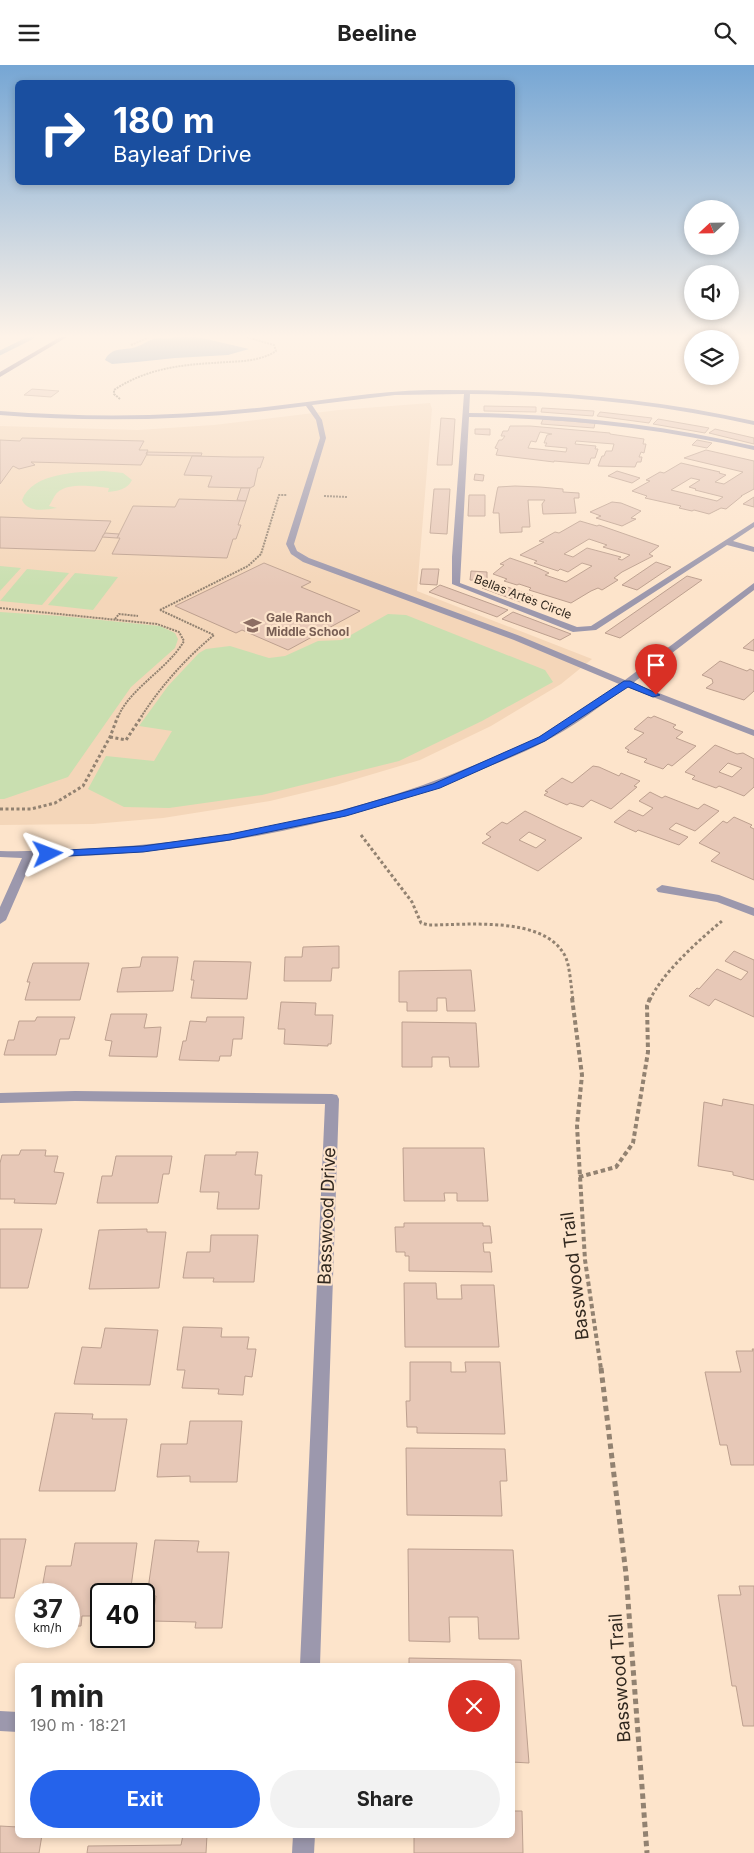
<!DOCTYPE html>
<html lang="en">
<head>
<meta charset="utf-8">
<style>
	body { margin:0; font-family:Inter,sans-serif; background:#f2f2f2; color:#222; height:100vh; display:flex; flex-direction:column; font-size:19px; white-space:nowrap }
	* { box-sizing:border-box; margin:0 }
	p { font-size:16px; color:#767676 }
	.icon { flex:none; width:28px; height:28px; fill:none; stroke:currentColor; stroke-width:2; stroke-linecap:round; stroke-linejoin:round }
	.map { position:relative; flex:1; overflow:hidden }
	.sheet { position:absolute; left:15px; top:1598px; width:500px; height:175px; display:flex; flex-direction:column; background:#fff; border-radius:8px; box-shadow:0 2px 8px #0003 }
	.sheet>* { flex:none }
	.banner { position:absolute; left:15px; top:15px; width:500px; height:105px; border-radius:8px; box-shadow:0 2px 8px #0003; background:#1a4fa0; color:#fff; overflow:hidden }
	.needle { width:32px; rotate:248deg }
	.buttons { position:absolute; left:684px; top:135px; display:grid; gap:10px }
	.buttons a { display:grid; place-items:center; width:55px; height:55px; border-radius:50%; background:#fff; box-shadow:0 2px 8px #0003; font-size:25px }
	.speed { position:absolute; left:15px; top:1518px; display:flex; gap:10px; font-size:25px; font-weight:700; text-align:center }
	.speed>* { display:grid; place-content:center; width:65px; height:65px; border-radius:50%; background:#fff; box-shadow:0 2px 8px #0003; line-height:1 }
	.speed small { font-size:12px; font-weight:400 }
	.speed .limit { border:2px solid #111; border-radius:8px; background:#fff; color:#111 }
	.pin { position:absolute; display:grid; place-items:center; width:42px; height:42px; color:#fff; margin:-51px -21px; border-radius:50% 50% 50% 0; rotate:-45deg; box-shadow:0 0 5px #0007 }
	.pin .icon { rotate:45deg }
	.me { position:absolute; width:55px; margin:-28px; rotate:87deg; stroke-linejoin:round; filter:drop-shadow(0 0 4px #0008) }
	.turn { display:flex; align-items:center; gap:18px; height:105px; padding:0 15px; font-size:22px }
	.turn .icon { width:65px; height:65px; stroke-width:2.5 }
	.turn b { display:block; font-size:35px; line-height:42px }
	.round { display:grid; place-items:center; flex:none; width:52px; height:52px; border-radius:26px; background:#f2f2f2 }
	.headline { display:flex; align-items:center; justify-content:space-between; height:85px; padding:0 15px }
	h1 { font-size:30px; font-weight:700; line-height:38px }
	.action { display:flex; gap:10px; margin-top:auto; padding:10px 15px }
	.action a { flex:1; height:58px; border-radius:30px; background:#2563eb; color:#fff; font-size:20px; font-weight:700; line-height:58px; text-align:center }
	.action a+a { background:#f2f2f2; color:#222 }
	header { display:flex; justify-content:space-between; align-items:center; height:65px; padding:0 15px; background:#fff; font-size:22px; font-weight:700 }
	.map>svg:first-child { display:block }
</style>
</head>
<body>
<header><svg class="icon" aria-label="menu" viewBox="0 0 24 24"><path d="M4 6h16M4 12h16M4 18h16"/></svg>Beeline<svg class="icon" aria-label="search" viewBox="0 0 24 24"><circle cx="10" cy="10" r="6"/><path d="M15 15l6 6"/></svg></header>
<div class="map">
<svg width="754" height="1788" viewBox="0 0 754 1788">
	<rect width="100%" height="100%" fill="#fde4cb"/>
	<polygon fill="#f4d6b9" points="430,338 432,344 417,526 592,594 561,619 491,661 420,695 336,720 270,736 163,753 93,759 0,760 0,361 138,365 214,360 339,345"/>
	<g fill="#c9dfb0">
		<path d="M104,406L123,408L132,415C128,424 118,426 108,427L109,423C95,422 70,417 58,427C54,430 52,437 49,441L57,443C45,445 28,448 22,435C33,407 78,407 104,406Z"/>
		<polygon points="0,501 21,503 0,526"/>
		<polygon points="27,504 69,508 42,540 0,536"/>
		<polygon points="75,508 118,512 93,545 48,540"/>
		<polygon points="0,547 61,551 160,561 175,568 178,574 175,583 131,622 68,712 4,734 0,734"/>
		<polygon points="388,549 406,550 545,605 553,617 482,656 399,696 262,730 169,743 124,742 88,724 106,691 154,696 172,666 139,661 168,621 199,588 206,584 230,581 269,593 285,591 318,576 342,575"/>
	</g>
	<path fill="#6c92b7" d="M174,272H198L249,284L228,290L175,293L137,297L112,299L105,295C112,281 124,286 136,282C143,280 151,273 159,273C165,273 168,274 174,272Z"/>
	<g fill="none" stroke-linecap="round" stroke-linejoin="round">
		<polyline stroke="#6c92b7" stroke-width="4.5" points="0,288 32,272"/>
	</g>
	<g fill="#e7c8b7" stroke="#bda08f" fill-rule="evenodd">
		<polygon points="32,324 59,326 51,332 24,330"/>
		<polygon points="484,341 536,342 536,347 484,346"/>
		<polygon points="542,343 594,346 593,351 541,347"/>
		<polygon points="600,347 652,353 649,358 597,351"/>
		<polygon points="441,353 455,354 452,400 437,400"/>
		<polygon points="543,354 595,358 594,363 541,359"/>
		<polygon points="658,354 709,363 705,368 653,359"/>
		<path d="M510,361H530L610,368V369L644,374L643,379H646L644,388L641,387L639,392H642L641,397H637L635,402L598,401L602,391H604L606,386H612L614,379L576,376L575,379L596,381L595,384H598L595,393H591L589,399L554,396V397L496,390L498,384L495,383L499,375H502L505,371H501L503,366H508ZM540,367L552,369L547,370L544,378H547L545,381L567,383L566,387L528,383L531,376L536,377Z"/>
		<polygon points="475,364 490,364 490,370 475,369"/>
		<polygon points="715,364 754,373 754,379 709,368"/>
		<polygon points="22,373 144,376 139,385 148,385 146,389 147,389 141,400 31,397 35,400 19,404 13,401 0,419 0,375 20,376"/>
		<polygon points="697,375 712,378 707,383 692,380"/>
		<path d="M706,385L754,396V424L741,431H742L726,444L721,443L709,449L694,445L692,446L679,443L681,441L645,433L647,431L632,426L650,416L646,415L660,407L664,408L681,398L720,407L719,408L726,410L715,417L724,419L743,407L684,393ZM691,413L700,415L689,422L696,424L695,425L723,432L717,436L671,425Z"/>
		<polygon points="147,387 202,388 201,391 147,390"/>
		<polygon points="192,391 233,392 264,392 260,403 258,403 254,421 250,423 208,422 212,411 184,410"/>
		<polygon points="617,406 640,413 632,418 608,411"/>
		<polygon points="475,409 484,410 483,416 474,415"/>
		<polygon points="515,421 540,422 563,424 563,427 579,428 579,433 574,433 576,448 543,449 542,439 545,435 528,435 530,462 522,462 522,467 500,468 499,448 493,448 497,426 498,422"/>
		<polygon points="241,423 250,423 246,436 237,435"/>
		<polygon points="434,424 450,424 447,469 430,468"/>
		<polygon points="469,430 485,430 485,451 468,451"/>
		<polygon points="754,432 754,442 743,439"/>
		<polygon points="179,434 246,436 238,460 241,460 236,474 233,474 227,493 112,489 120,473 117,473 133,441 175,442"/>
		<polygon points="612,437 621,438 641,446 631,453 636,454 622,461 596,453 601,451 590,447"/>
		<polygon points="0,452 111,456 95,486 0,483"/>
		<path d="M580,456L597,461L599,460L659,481L649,489L653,491L622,507L614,513L618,515L602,525L598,523L591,526L571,538L529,525L531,523L519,519L517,520L504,516L507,514L493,509L504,500L500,499L510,493L536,502L549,508L545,510L566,517L592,501L582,498L568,507L560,504L558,506L534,498L537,496L520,490L544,477L539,476L555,467L559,468ZM589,474L607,480L603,482L630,490L622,495L618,494L621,492L587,483L573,492L564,489Z"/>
		<polygon points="105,468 119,469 117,473 102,472"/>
		<polygon points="656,497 671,502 637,525 622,520"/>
		<polygon points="264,498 311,517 301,522 360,546 288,585 242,565 236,568 175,541"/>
		<polygon points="422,504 439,504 437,520 420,519"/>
		<polygon points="471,506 487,507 487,516 470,515"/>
		<polygon points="687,511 702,515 620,573 605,568"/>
		<polygon points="493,517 533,531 523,538 482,523"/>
		<polygon points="440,520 508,545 497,552 429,527"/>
		<polygon points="513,547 571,569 560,575 502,554"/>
		<polygon points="754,574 754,586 743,583"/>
		<polygon points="720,596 747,606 750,604 754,606 754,626 744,635 706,623 713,618 712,614 702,610"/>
		<polygon points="654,651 676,660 673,662 675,664 683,667 676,673 696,681 672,701 668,699 663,704 644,697 647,694 627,687 629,685 625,683 644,668 634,664 648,652 651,653"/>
		<path d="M715,680L737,689L743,688L754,694V722L744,731L719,721L716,723L692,714L695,711L685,707ZM728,698L742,703L732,712L719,707Z"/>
		<polygon points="593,701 599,702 619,711 621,708 640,716 634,721 637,722 611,744 591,735 583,742 570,738 567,740 544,730 548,727 545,726 562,713 572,718"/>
		<polygon points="650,727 662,733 665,731 698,744 704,739 719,746 695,766 676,758 669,764 688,772 679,780 638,765 636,767 614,757 629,745 643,751 653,743 639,736"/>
		<path d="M525,746L560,763L582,773L538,806L482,778L491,772L486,769L502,757L507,759ZM529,767L546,775L536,783L519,775Z"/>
		<polygon points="734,752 752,760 750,762 754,764 754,815 711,796 720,788 699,778 723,756 727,758"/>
		<polygon points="339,881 339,903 332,903 331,916 284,916 285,892 302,892 303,882"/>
		<polygon points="734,886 754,895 754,952 715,934 709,941 689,931 697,923 699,924 717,904 741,915 748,907 725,896"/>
		<polygon points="142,892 178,892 173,926 117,927 122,903 140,902"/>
		<polygon points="194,896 251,897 247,934 191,933 194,915 191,915"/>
		<polygon points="33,898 89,898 80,935 25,935 30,917 27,917"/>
		<polygon points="471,905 475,946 447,946 446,933 437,933 437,946 407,946 407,937 399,937 399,906"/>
		<polygon points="281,937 316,938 315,950 333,950 331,979 328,979 328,981 284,979 285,964 278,964"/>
		<polygon points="111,949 147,949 144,963 161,962 157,992 109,991 112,976 105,975"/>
		<polygon points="37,952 75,952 69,974 60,974 56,990 4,990 8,975 14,975 19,956 35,956"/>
		<polygon points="207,952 244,952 242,974 233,974 231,991 220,991 219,996 179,995 183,976 186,976 190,956 206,957"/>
		<polygon points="402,957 476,958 479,1002 450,1002 449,992 432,992 432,1002 402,1002"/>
		<polygon points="723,1034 754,1040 754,1115 733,1110 733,1107 698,1101 704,1037 722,1041"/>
		<polygon points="403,1083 484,1083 488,1136 457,1136 457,1128 444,1128 445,1136 404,1136"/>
		<polygon points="21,1085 46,1085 45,1091 58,1091 54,1107 64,1108 56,1139 14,1138 15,1134 0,1134 0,1098 2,1090 19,1090"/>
		<polygon points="236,1087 258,1087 255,1110 262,1110 259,1144 217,1144 219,1127 200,1127 205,1090 236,1090"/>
		<polygon points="116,1091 172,1091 169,1109 163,1109 158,1138 97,1138 102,1111 112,1111"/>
		<polygon points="404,1158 483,1158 483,1161 490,1161 492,1178 483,1178 484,1187 490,1187 492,1207 409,1206 409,1191 405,1191 405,1187 396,1187 395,1162 404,1162"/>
		<polygon points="0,1164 42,1164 28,1223 0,1223"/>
		<polygon points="147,1164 147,1167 166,1167 159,1223 89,1224 99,1165"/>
		<polygon points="211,1170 258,1170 254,1217 213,1217 214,1213 183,1213 187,1187 210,1187"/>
		<polygon points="404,1218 436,1218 437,1234 462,1234 461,1220 494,1220 499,1282 405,1282"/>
		<polygon points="183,1262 222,1263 221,1272 249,1272 247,1284 256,1284 252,1312 245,1311 243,1330 218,1329 219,1324 182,1323 185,1305 177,1305"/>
		<polygon points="105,1263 158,1265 150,1320 74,1319 82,1282 101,1283"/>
		<polygon points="752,1284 754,1284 754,1400 731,1400 727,1380 720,1380 705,1307 741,1307 736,1286 753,1286"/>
		<polygon points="410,1297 451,1297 451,1307 466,1307 465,1297 500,1297 505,1369 417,1368 417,1362 407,1362 406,1336 410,1336"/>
		<polygon points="55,1348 93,1349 92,1354 127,1354 115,1426 39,1426"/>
		<polygon points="190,1356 242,1356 237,1417 190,1417 190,1411 157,1412 161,1379 187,1379"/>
		<polygon points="406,1383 505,1384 507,1416 500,1416 502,1451 407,1450"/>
		<polygon points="0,1474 26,1474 14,1533 0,1533"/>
		<polygon points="155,1475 199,1476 197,1487 229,1487 222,1563 195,1563 196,1557 152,1556 156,1531 147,1531"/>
		<polygon points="75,1478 137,1478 130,1529 101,1529 101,1551 82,1551 81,1561 69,1561 69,1529 41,1529 46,1501 71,1501"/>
		<polygon points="408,1484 513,1485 519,1574 479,1574 478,1552 449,1552 450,1577 409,1576"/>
		<polygon points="739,1521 754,1521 754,1661 743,1661 736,1621 732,1621 718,1530 741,1530"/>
		<polygon points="409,1593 521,1595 529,1698 512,1697 512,1600 409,1600"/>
		<polygon points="512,1746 522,1746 523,1788 414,1788 414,1770 512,1770"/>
		<polygon points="0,1761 18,1762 18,1770 42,1770 39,1788 0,1788"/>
		<polygon points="183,1770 207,1770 206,1788 87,1788 88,1781 181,1780"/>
	</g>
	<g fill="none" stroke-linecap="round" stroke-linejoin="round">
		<g stroke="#928271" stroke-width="2" stroke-dasharray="2 1" stroke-linecap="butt">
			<polyline points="131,280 150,272"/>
			<path d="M120,334L114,329V325C144,305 177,300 213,298C234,296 258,298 276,286L274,280L246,272"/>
			<polyline points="324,431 347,432"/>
			<path d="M0,543L157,559L179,567L184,576C168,604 130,623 118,652"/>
			<polyline points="160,545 248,501 261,489 279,430 287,430"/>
			<polyline points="115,554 119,549 138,551"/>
			<path d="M141,652C161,621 185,594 214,570L160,545"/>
		</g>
		<g stroke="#928271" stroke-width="3" stroke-dasharray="3 2.5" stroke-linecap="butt">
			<polyline points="110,672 126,675 142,651"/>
			<polyline points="0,744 31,744 55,738 83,721 110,672 118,651"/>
			<path d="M361,770L412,837L421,858L429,860C467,860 542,851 564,889C570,898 571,923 573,935"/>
			<path d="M650,935C661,909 700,874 722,856"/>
		</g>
		<g stroke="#928271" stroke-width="4" stroke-dasharray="4.5 3" stroke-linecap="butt">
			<polyline points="572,933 582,1010 577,1061 585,1195 601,1304"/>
			<polyline points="579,1112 616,1102 633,1078 648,987 647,941 650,933"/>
		</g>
		<polyline stroke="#928271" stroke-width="5" stroke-dasharray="5.5 4" stroke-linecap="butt" points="601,1303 626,1509 647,1788"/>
		<g fill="#9c98ad" fill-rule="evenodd">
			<path d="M429,325C539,324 647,332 754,356V360C660,339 566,330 470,329L469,348C566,349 660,359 754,381V385C660,363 565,353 469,352L460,518L577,562L591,561L754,457V462L733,476L754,482V487L727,480L596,565L573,567L452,519V492L464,329L395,330L312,340L322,355L326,373L294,479L297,486L309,493L520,571L625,615L754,518V525L633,618L754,665V671L627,622C599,642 572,663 542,678C523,688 502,696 483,704C341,764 187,790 33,793L6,855L0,859V842L22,793L0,792V786C38,787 76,784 114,782C239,773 361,748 477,699C496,691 515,684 533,675C563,659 591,639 619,619L514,575L303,497L291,489L286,479L320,373L316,355L306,341C204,355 102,358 0,350V346C89,353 178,352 266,342C321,336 374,326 429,325Z"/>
			<polygon points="662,820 719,830 754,843 754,851 717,837 658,827 656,824"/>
			<polygon points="75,1026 332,1029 337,1030 339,1034 320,1600 300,1600 325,1039 75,1036 0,1038 0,1028"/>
			<polygon points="0,1646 18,1647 18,1667 0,1666"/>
			<polygon points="293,1770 315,1770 314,1788 292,1788"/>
		</g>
		<polygon fill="#5e557a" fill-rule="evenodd" points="60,272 67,272 0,312 0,307"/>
	</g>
	<linearGradient id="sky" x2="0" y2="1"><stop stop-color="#76a6d4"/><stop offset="0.52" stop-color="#fef3e8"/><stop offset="1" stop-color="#fef3e8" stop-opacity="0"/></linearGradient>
	<rect width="754" height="522" fill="url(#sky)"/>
	<polygon fill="#2563eb" stroke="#184099" points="624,616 630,616 660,630 653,632 628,622 545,676 440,723 346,751 230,775 143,787 48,792 42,789 48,786 143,781 230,769 341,746 433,719 539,672"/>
	<defs>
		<symbol id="school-bare" viewBox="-9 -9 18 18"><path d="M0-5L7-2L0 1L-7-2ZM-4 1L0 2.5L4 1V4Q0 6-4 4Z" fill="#8d6e63" stroke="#fde4cb" stroke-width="2.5" paint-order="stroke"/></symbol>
	</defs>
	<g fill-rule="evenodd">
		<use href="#school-bare" x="240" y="548" width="25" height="25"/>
	</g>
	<g text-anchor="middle" stroke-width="4.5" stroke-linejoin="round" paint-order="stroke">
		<g font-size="12" fill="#31281f" stroke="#fde4cb">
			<text transform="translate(523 532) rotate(21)" y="4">Bellas Artes Circle</text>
		</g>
		<g font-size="12" font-weight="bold" fill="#785e54" stroke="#fde4cb" text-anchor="start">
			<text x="266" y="557">Gale Ranch<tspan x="266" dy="14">Middle School</tspan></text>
		</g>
		<g font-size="18" fill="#31281f" stroke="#fde4cb">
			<text transform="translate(327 1151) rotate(-88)" y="6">Basswood Drive</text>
			<text transform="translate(575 1211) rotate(-97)" y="6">Basswood Trail</text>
			<text transform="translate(620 1613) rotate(-94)" y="6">Basswood Trail</text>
		</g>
	</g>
</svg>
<div class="buttons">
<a><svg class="needle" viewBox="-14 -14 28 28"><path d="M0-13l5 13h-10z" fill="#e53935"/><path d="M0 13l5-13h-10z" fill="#767676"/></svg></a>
<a><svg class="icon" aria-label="sound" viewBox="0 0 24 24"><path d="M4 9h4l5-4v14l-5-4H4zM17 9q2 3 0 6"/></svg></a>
<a><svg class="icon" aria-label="layers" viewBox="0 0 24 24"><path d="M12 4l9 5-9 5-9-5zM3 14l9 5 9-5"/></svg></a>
</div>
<div class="speed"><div>37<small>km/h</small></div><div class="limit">40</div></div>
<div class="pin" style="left:656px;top:630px;background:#d93025"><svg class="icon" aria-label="arrive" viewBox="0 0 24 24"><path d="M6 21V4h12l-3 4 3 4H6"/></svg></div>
<svg class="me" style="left:48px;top:789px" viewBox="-20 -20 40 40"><path d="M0-17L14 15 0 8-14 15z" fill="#2563eb" stroke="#fff" stroke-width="4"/></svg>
<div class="banner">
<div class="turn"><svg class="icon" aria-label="right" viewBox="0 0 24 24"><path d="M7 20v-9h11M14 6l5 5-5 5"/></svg><div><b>180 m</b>Bayleaf Drive</div></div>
</div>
<section class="sheet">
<div class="headline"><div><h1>1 min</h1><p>190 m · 18:21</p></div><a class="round" style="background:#d93025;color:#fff"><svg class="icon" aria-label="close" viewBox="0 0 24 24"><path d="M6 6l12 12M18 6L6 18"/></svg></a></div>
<div class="action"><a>Exit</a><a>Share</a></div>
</section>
</div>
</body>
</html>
